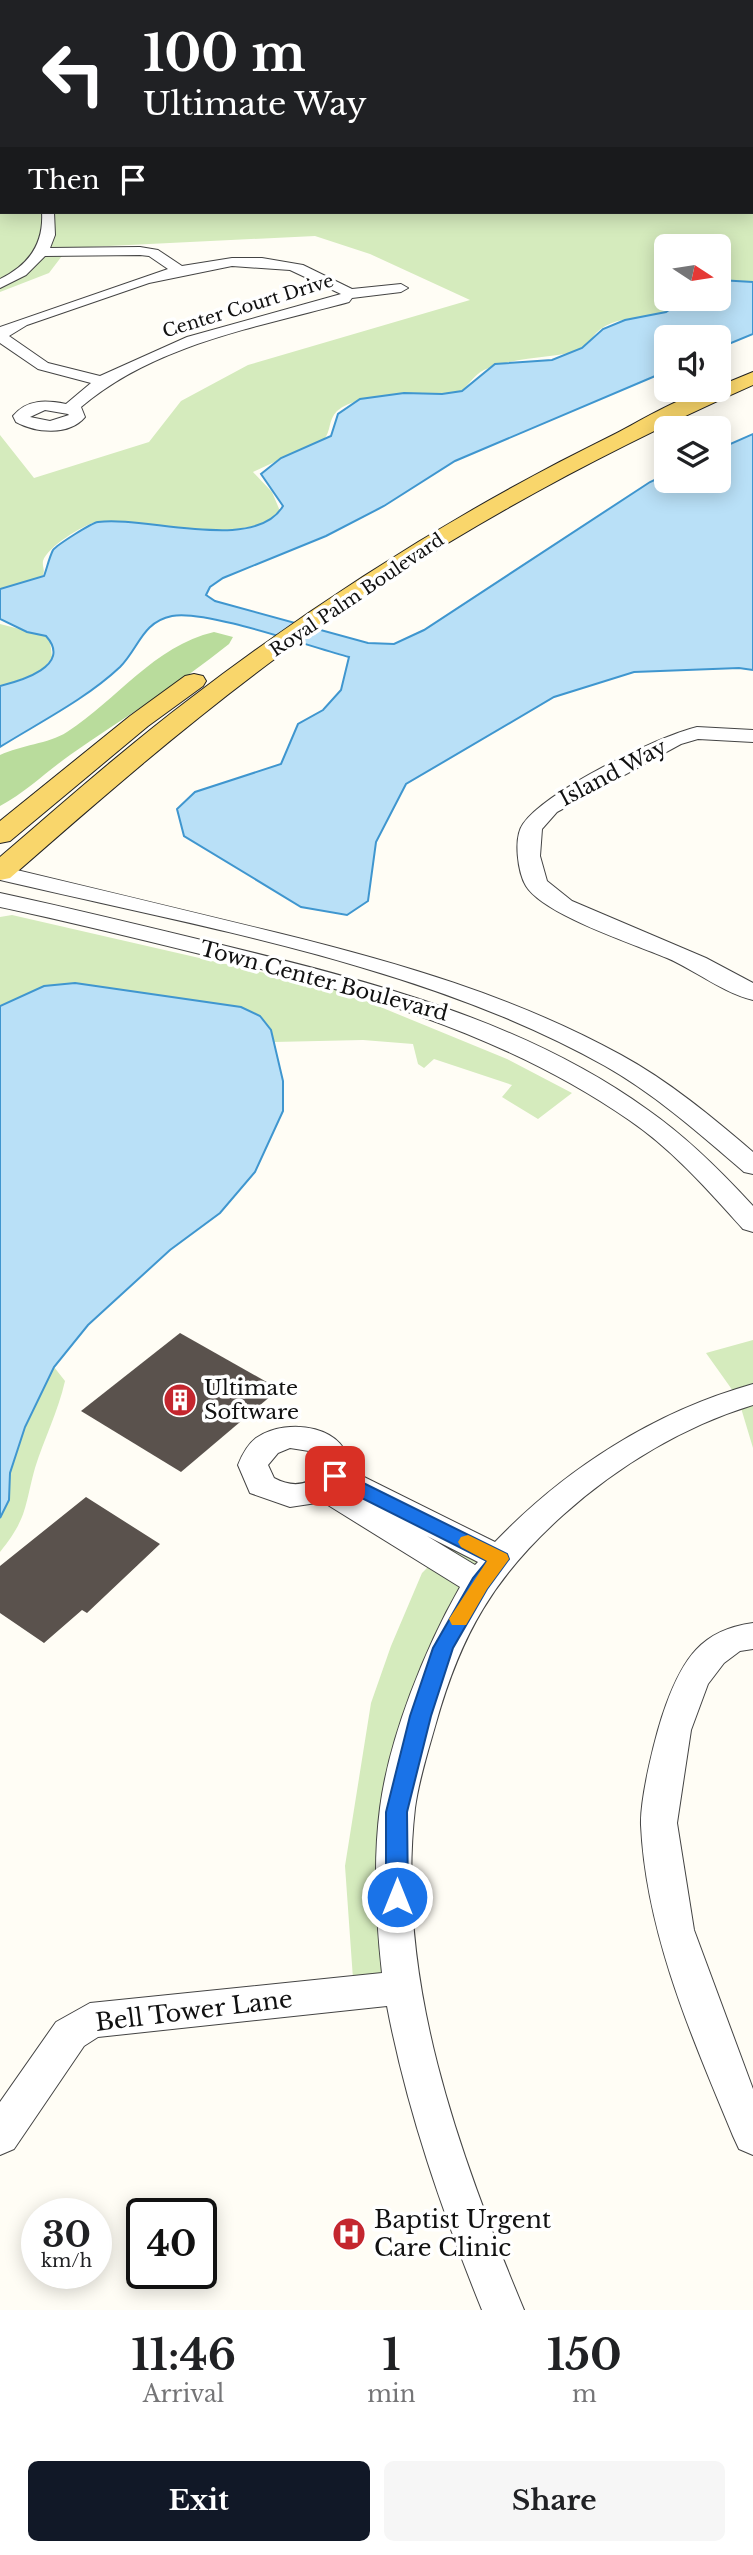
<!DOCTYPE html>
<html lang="en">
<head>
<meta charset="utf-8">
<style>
	body { margin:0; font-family:"Libre Baskerville",serif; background:#f6f6f6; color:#202124; height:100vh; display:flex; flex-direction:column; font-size:26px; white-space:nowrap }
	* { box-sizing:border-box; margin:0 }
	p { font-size:23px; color:#757577 }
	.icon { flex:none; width:38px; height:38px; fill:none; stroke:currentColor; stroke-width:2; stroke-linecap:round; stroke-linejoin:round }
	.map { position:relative; height:2310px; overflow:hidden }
	.details { display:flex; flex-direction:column; background:#fff; flex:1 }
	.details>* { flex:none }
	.banner { position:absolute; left:0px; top:0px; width:754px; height:214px; box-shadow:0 4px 18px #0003; background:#202124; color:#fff; overflow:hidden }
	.needle { width:46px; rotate:102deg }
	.tools { position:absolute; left:654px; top:234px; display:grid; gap:14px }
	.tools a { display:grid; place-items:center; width:77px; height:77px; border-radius:10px; background:#fff; box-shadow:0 4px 18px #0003; font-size:35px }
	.speed { position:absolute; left:21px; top:2198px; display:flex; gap:14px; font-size:35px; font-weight:700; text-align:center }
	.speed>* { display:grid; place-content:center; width:91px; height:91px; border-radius:50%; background:#fff; box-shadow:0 4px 18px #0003; line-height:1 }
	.speed small { font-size:18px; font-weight:400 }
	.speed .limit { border:4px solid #111; border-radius:10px; background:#fff; color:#111 }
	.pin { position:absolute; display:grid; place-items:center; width:60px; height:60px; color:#fff; margin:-30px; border-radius:14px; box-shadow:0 4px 10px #0006 }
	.me { position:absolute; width:77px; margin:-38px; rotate:0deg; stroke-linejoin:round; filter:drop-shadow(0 0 5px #0008) }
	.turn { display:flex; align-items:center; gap:24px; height:147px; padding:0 28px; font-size:32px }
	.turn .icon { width:91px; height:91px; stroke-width:2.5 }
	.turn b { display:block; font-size:49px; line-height:60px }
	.then { display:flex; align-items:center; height:66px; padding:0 28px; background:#0003; gap:14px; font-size:26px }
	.eta { display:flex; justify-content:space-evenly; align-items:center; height:119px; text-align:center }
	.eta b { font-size:42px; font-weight:700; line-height:49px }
	.button { display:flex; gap:14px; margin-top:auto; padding:14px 28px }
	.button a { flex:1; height:80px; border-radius:10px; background:#111827; color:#fff; font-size:28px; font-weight:700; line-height:80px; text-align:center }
	.button a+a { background:#f6f6f6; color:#202124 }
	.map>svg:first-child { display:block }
</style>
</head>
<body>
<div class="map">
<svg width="753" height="2310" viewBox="0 0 753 2310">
	<rect width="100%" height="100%" fill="#fffdf5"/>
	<g fill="#d5ebbd">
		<path d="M0,102L2,212H752L753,180V282L719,280V247H667V299H684C664,326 620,309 596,333C592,337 590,343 587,348C554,360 516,355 484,370C474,375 469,385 460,392C428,400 362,389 337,411C328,420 331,432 324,439L253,472L272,492L280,511C259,545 133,523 96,522C83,525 47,547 43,561C42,568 46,570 42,577L0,589V435L34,478L149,442L181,401L248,365L470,300L370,254L315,236L68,248L49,273L0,292Z"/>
		<polygon points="0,624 47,636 50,640 52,657 42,671 0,687"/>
		<path d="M12,915L339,990L507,1059L572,1093L538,1119L502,1097L512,1085L434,1059L424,1068L418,1064L413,1044L363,1040L274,1042C269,1022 258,1015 241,1007L75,983L44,986L0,1006V917Z"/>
		<polygon points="753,1340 753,1448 738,1398 706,1353"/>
		<path d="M54,1367L65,1381C58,1412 44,1439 35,1468C24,1508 28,1517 0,1552V1518L9,1499L10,1473L25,1427Z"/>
		<polygon points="419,1517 500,1559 420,1716 402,1988 354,1993 345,1866 371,1703 391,1646 422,1573 437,1558 400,1535"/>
	</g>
	<path fill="#b9dc9c" d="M214,632L233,637L229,644C178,685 123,718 70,755C46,772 26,792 0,806V755C21,745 48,744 67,732C117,700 154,646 214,632Z"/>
	<g fill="#b9e0f7" stroke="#3f96cf" stroke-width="2">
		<path d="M719,280L753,282V334L719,348V338H667V371L455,461L384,506L326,536L223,578L210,587L206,595L215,601L368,643L394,644L424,630L650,482L667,474V481H719V449L753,434V670L739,668L634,672L554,697L406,784L376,842L368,901L347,915L301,907L184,836L177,809L195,792L281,764L298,724L323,710L341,690L349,657C311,647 204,609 172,616C142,622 139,648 120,667C86,699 40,722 0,747V686C20,681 73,666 46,636L27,632L0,619V589L44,576C47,568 49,558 53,550C57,545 91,523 98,522C143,515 255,554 283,506L261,474L281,458L331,436L338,414L360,399L404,393L442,394L462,391L495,364L552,360L582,348L603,329L625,320L666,312L684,299H719Z"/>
		<polygon points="75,983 241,1007 260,1016 271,1030 283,1081 283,1111 255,1172 220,1213 170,1250 88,1325 54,1367 25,1427 10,1473 9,1500 0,1518 0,1006 44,986"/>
	</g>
	<g fill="#5a524d">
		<polygon points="180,1333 279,1389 181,1472 81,1411"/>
		<polygon points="86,1497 160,1544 87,1613 82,1610 44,1643 0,1613 0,1566"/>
	</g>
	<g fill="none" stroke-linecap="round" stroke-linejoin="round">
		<defs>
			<g id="minor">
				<polygon points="59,0 70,0 58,2"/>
				<polygon points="344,0 367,0 368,2 345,2"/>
				<polygon points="371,0 400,0 370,2"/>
				<rect x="752" y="62" width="1" height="6"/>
				<polygon points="0,71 2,71 0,79"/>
				<path d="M42,212H54L55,235L50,248L140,247L158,250L182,266L232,258H262L303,265L352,289L401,284L408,288L401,292L352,298L349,302C258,327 155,344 81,407L85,417C69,436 36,433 16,422L13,416C27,399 46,400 66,404L91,383L38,369L0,343V327L168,269L149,256L140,255L45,256L26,275L0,288V279C29,265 44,244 42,212ZM232,266L290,270L341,294L187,337L100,376L48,363L9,336L27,325L149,283ZM45,410L68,414L69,415L50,421L30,417Z"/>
				<path d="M697,727L753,730V742L698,739L681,744L557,812L542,829L540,856L547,881L572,901L706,958L753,983V1000C723,993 695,970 667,958C634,944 544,915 526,886C518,873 513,838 523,824C546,791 656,737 697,727Z"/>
				<path d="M0,866C93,888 186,910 278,933C396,962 514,996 621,1055C669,1081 712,1117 753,1152V1174L744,1172C700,1134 656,1095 605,1066C429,966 196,926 0,880Z"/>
				<path d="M0,893C74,909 148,927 222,945C369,981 523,1020 648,1110C688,1138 721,1171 753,1206V1232L743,1229C708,1190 673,1150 629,1120C499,1030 347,989 196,953C131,937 66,921 0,907Z"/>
				<path d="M753,1384V1405C682,1427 618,1466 563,1515C494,1577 461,1634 436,1723C428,1751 419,1779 415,1808C395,1981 459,2153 524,2310H482C442,2211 407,2111 387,2006L98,2037L84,2046L14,2149L0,2155V2102L56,2022L90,2003L382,1973C376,1919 373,1861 380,1808C389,1738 425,1648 460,1587L323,1502L290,1507L250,1493L238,1465C242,1455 247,1445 256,1438C288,1416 350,1426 350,1470L495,1542C566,1468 654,1412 753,1384ZM290,1448L309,1451L320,1460V1473C306,1487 291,1487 274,1478L268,1465L278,1453ZM427,1536L478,1562L475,1565Z"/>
				<path d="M753,1623V1649L740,1651L724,1663L708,1684L691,1730L677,1823L694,1930L753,2089V2155L739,2149L733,2136C692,2037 646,1933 641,1825C640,1797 656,1732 666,1705C683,1659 701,1630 753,1623Z"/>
			</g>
			<g id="major">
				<path d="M753,372V385C587,459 426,547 280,655C185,725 98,801 10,878L0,880V857C63,803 125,748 191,698C323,597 464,508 613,435C641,421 689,390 719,390V386Z"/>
				<polygon points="194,674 203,676 206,681 203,686 148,726 10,841 0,843 0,821 130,716 185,676"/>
			</g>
		</defs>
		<use href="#minor" stroke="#444" stroke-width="2"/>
		<use href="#major" stroke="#222" stroke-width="2"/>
		<use href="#minor" fill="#fff" fill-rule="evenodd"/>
		<use href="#major" fill="#f9d66b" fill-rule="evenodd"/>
	</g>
	<polygon fill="#1a73e8" stroke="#114b97" stroke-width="2" points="335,1469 507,1554 509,1559 487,1589 453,1648 431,1716 407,1812 408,1897 405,1904 397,1907 389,1904 386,1897 386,1812 410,1716 433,1648 473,1578 487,1561 328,1481 326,1476"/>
	<polygon fill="#f59e0b" points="468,1535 507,1554 509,1559 487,1589 466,1625 452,1625 449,1619 487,1561 461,1547 458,1542 461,1537"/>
	<defs>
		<symbol id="building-disc" viewBox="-11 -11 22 22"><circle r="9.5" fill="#c4262e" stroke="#fff"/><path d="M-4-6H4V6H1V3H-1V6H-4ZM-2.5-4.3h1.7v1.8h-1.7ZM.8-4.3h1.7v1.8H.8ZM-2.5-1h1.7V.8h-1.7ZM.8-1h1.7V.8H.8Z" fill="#fff"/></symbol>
		<symbol id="hospital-disc" viewBox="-11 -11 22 22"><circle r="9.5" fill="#c4262e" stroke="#fff"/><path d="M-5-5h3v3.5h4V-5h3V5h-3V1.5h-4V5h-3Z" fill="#fff"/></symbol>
	</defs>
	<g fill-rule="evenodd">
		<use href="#building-disc" x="161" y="1381" width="38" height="38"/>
		<use href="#hospital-disc" x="330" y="2215" width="38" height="38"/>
	</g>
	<g text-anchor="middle" stroke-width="7" stroke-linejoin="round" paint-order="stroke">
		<g font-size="18" fill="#111" stroke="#fff">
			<text transform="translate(248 306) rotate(-17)" y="6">Center Court Drive</text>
			<text transform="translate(357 595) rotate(-34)" y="6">Royal Palm Boulevard</text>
		</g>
		<g font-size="21" fill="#111" stroke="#fff">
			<text transform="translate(613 773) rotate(-28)" y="7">Island Way</text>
			<text transform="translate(324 981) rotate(15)" y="7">Town Center Boulevard</text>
		</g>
		<g font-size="21" fill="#111" stroke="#fff" text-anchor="start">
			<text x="204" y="1395">Ultimate<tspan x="204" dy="24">Software</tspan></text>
		</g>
		<g font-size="24" fill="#111" stroke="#fff">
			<text transform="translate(194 2011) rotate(-7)" y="8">Bell Tower Lane</text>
		</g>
		<g font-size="24" fill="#111" stroke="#fff" text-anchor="start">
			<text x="374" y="2228">Baptist Urgent<tspan x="374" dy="28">Care Clinic</tspan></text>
		</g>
	</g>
</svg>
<div class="tools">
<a><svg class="needle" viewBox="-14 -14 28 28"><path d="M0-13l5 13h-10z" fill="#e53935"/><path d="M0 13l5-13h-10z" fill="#757577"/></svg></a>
<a><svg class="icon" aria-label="sound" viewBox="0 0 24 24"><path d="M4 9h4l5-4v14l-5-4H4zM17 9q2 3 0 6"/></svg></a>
<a><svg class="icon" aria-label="layers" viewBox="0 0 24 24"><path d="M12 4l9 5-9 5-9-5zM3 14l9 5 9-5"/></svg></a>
</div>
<div class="speed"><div>30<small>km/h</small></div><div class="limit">40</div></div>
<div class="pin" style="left:335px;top:1476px;background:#d93025"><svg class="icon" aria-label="arrive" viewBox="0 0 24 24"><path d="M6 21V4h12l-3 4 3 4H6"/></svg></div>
<svg class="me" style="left:397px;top:1897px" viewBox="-20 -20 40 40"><circle r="17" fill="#1a73e8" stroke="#fff" stroke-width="3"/><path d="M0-11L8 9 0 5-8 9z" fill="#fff"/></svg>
<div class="banner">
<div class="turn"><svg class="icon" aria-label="left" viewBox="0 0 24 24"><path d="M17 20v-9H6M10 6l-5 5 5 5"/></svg><div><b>100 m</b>Ultimate Way</div></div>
<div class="then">Then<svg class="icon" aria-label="arrive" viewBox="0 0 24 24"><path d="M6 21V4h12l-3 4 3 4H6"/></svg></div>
</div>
</div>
<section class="details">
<div class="eta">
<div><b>11:46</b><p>Arrival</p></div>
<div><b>1</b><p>min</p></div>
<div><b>150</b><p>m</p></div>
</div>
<div class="button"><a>Exit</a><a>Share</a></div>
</section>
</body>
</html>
